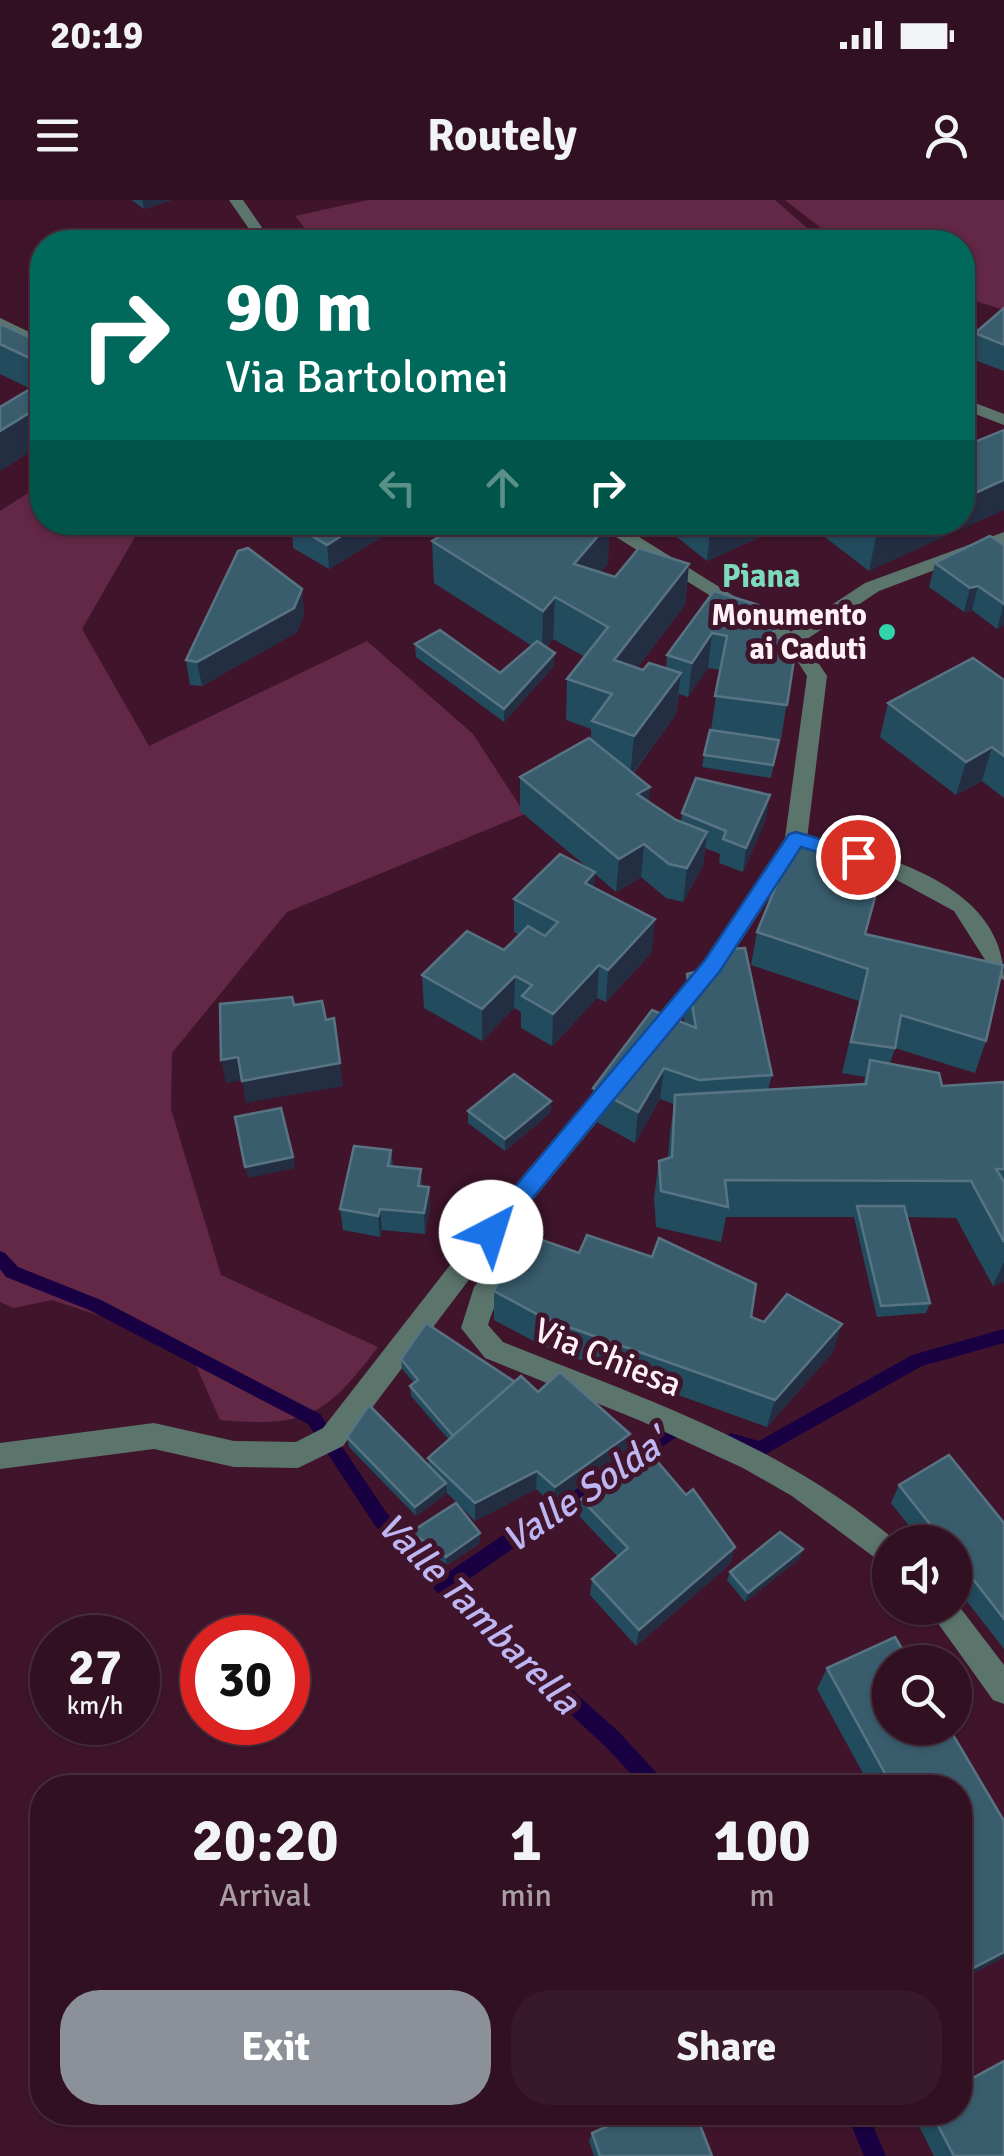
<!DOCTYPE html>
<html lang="en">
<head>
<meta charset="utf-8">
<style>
	body { margin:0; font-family:Signika,sans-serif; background:#38192a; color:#f1f3f6; height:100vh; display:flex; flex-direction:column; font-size:38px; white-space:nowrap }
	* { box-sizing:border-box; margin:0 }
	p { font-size:32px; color:#a89da5 }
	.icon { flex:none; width:55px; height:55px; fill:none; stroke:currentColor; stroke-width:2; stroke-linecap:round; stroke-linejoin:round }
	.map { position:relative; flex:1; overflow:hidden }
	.panel { position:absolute; left:30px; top:1575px; width:942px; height:350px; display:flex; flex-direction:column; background:#301021; border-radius:40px; box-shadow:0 2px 8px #0004,0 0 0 2px #4b303f }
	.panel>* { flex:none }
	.guide { position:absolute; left:30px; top:30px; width:945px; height:305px; border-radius:40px; box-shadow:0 2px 8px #0004,0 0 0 2px #4b303f; background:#00695c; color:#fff; overflow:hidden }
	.controls { position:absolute; left:872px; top:1325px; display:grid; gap:20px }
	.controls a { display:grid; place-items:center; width:100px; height:100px; border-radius:50%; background:#301021; box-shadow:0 2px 8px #0004,0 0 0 2px #4b303f; font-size:50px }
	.speed { position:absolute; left:30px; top:1415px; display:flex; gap:20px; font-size:50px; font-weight:700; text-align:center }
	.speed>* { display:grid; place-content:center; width:130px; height:130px; border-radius:50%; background:#301021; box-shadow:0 2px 8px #0004,0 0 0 2px #4b303f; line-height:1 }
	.speed small { font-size:25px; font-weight:400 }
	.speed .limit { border:15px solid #d22; background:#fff; color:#111 }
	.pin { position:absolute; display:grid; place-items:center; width:85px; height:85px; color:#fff; margin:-42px; border:5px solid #fff; border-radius:50%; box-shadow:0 2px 10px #0007 }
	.me { position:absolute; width:110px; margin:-55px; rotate:40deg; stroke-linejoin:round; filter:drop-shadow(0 0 8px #0008) }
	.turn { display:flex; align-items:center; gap:35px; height:210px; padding:0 30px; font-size:45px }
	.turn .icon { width:130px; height:130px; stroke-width:2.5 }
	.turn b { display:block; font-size:70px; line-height:85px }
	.lanes { display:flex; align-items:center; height:95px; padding:0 30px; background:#0003; justify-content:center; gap:50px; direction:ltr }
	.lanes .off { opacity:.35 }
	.eta { display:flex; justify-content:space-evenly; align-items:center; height:170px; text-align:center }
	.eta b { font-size:60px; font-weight:800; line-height:70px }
	.primary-button { display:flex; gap:20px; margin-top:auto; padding:20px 30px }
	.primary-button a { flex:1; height:115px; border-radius:40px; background:#8c9099; color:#fff; font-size:40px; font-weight:800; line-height:115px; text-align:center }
	.primary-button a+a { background:#38192a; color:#f1f3f6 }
	.status { display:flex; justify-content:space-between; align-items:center; height:70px; padding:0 50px; background:#301021; direction:ltr }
	.status svg { height:28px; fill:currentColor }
	header { display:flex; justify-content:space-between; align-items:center; height:130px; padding:0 30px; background:#301021; font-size:45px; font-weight:800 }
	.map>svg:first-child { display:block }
</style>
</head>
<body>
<div class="status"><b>20:19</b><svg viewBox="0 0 49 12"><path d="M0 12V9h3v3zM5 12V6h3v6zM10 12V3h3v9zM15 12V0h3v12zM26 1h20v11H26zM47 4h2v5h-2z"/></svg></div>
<header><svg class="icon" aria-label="menu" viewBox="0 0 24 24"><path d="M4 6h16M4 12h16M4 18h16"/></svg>Routely<svg class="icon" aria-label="person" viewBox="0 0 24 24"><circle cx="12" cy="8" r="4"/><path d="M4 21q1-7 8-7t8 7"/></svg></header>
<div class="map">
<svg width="1004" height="1956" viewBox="0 0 1004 1956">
	<rect width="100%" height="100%" fill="#40152c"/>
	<g fill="#622846">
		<polygon points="368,0 775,0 823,42 316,42 295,16"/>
		<polygon points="785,0 1004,0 1004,110 963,97 962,42 839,42"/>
		<path d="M42,284V322L143,323L82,429L149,546L367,441L473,534L525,614L287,712L172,853L171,909L221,1075L378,1147C326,1215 308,1228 220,1220L194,1161L122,1123L52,1100L14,1108L0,1102V311Z"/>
	</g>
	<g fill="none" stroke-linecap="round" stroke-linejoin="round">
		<g fill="#190043" fill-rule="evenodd">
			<polygon points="0,1051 5,1053 18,1067 101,1100 320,1214 386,1312 444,1375 673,1221 679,1219 691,1223 693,1228 691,1233 681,1234 457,1387 619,1532 664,1581 666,1588 644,1588 605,1546 437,1392 374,1324 308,1224 89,1110 6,1077 0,1069"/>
			<path d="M1004,1129V1143L922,1166L766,1254C754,1259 736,1251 725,1246L723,1241L725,1236L731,1233L759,1241L912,1155Z"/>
			<polygon points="846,1912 867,1912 886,1956 864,1956"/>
		</g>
		<g fill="#5c756c" fill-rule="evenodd">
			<polygon points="0,118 42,138 42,149 0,129"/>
			<polygon points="962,198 1004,214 1004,225 962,209"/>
		</g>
		<g fill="#5c756c" fill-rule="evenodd">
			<polygon points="1004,332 1004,344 879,391 804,441 827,476 807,639 721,772 656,850 640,850 636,844 640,838 705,760 785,638 807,476 783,439 786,435 865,383"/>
			<path d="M854,648C920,667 1004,700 1004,780L996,777L954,711L882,672L846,661L843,656L846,651Z"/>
			<path d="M613,877L621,879L625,886L621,893L508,1030L520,1044C517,1078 497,1093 488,1125L503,1142C642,1198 782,1244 897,1342H890V1369L792,1296L743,1268L641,1221L485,1158L461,1128L474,1087L492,1064L493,1048L343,1246L298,1268L234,1267L154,1249L0,1269V1243L154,1223L234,1241L296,1242L323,1228L482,1024L605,879Z"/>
			<polygon points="955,1401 1004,1465 1004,1504 993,1500 927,1408 955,1408"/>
		</g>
		<g fill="#5c756c" fill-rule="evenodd">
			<polygon points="229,0 243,0 272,42 258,42"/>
			<polygon points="592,322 615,322 803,439 793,445 786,443"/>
		</g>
	</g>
	<g fill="#224b5d">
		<polygon points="132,0 172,0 144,9"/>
		<polygon points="1004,108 1004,171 969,158 975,133"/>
		<polygon points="0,124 42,143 42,244 0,271 31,189 0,174"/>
		<polygon points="292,322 381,322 382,337 329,369 293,348"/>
		<polygon points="658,322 766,322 764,335 707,361"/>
		<polygon points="819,322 962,322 869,371 817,331"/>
		<polygon points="432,341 608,364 600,372 615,377 689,364 685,405 637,468 643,470 666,468 667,455 714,391 773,437 797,440 781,539 711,530 720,470 708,468 688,497 679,494 676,514 633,574 650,587 648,602 681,622 682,613 766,619 743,672 719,663 720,654 705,648 703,666 683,702 666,698 641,677 616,692 595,674 594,687 652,752 606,802 597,798 552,846 521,828 521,812 514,808 482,841 424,808 422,775 504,750 519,735 514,732 514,699 589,669 520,611 520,577 591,540 591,529 566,520 567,479 585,457 553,439 546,448 554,466 504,522 416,457 415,444 500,473 532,446 434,383"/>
		<polygon points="1004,345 1004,425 997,429 972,410 964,412 929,387 935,363"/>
		<polygon points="302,389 304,414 297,432 202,486 190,485 186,460"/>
		<polygon points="1004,480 1004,598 982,581 956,595 880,537 888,503"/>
		<polygon points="779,540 771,578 702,567 704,555"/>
		<polygon points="757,732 865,734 986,841 975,873 895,848 890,864 942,886 1004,882 1004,1082 993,1086 956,1018 907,1017 930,1103 926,1113 877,1117 854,1017 726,1017 721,1042 656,1027 654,998 659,961 668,958 670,933 674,904 660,899 635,943 591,919 593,888 685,824 682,806 687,774 709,769 712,750 772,875 768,890 863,884 865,877 842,873 859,801 751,765"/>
		<polygon points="551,901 550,913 505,951 468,923 468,911"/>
		<polygon points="391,950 393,966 421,969 422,987 429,987 430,1009 425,1034 382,1030 380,1037 343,1030 340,1009"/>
		<polygon points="494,1091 751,1117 833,1152 767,1227 545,1147 494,1120"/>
		<polygon points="401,1159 515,1182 630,1234 627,1253 554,1305 536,1289 475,1321 447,1293 416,1316 349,1247 347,1237 429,1266 428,1258 449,1240 411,1196 410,1186 414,1183 402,1169"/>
		<polygon points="899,1285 1004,1323 1004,1449 955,1386 955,1342 922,1342 891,1303"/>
		<polygon points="686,1295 735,1347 730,1364 636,1446 590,1395 592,1379 618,1357 580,1317 581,1299"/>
		<polygon points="411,1332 480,1343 447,1365 412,1341"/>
		<polygon points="803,1349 800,1358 745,1402 727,1380 730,1372"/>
		<polygon points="827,1468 1004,1621 1004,1757 960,1780 960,1588 871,1588 817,1489"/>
		<polygon points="912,1912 960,1912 1004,1956 934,1956"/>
		<polygon points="592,1933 712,1956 594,1956 589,1941"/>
	</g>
	<g fill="#242e43">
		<polygon points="142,0 172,0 144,9"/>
		<polygon points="42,205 42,244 0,271 0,231"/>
		<polygon points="1004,280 1004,310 869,371 876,336 908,322 962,322 962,299"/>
		<polygon points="363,322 381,322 382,337 329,369 327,345"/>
		<polygon points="610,322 608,364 573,406 574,364"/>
		<polygon points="711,322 766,322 764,335 707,361"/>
		<polygon points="689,364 685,405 612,501 614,460"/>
		<polygon points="978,386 972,410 964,412 970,388"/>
		<polygon points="302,389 304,414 297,432 202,486 197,462"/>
		<polygon points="555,397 553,439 542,452 543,411"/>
		<polygon points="1004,404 1004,425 997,429"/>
		<polygon points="712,433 708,468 688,497 692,463"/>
		<polygon points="555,453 554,466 504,522 504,509"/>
		<polygon points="681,473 676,514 630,577 634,536"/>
		<polygon points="992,547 982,581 956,595 966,562"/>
		<polygon points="650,587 647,620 637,594"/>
		<polygon points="770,595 766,619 743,672 746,648"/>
		<polygon points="707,632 703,666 683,702 687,668"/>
		<polygon points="644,644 641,677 616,692 619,659"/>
		<polygon points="595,672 593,705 585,683"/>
		<polygon points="655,719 652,752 606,802 608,770"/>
		<polygon points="599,765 597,798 552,846 553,814"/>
		<polygon points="515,776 514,808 482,841 482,809"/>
		<polygon points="238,857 243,880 226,883 221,860"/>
		<polygon points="340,863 343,886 246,903 242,881"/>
		<polygon points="664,868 660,899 635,943 638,912"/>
		<polygon points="551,901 550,913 505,951 505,939"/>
		<polygon points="293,957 295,968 248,978 245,967"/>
		<polygon points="429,987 430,1009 425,1034 424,1013"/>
		<polygon points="380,1009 382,1030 380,1037 378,1016"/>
		<polygon points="1004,1062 1004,1082 993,1086"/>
		<polygon points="842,1124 833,1152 767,1227 775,1200"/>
		<polygon points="630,1234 627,1253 554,1305 555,1287"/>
		<polygon points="537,1271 536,1289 475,1321 475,1303"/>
		<polygon points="446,1283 447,1293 416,1316 415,1307"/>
		<polygon points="480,1333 480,1343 447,1365 446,1357"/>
		<polygon points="735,1347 730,1364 636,1446 639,1430"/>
		<polygon points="803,1349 800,1358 745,1402 748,1393"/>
		<polygon points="1004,1752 1004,1757 960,1780 960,1775"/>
	</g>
	<g fill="#3a5d6e" stroke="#587483" stroke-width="2.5">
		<polygon points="1004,108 1004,145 975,133"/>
		<polygon points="0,124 42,143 42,164 0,144"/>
		<polygon points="42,182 42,205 0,231 0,207"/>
		<polygon points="1004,230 1004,280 962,299 962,247"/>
		<polygon points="292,322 363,322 327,345 291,323"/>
		<polygon points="462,322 610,322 574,364 615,377 639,348 689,364 614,460 643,470 649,463 681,473 634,536 592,521 612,494 567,479 608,427 555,397 543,411 432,341"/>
		<polygon points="858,322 908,322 876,336"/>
		<polygon points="990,336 1004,345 1004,404 978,386 970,388 935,363"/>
		<polygon points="248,348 302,389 294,408 197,462 186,460 238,351"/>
		<polygon points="714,391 777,411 773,437 797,440 787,505 715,496 727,436 712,433 692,463 667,455"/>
		<polygon points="440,430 500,473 537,441 555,453 504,509 415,444"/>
		<polygon points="973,458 1004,480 1004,556 992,547 966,562 888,503"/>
		<polygon points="710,530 779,540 773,565 704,555"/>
		<polygon points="589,538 650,587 637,594 676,620 707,632 687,668 669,664 644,644 619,659 520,577"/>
		<polygon points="696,578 770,595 746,648 723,639 726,631 682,613"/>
		<polygon points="797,635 886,657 865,734 1003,765 986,841 901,815 895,848 851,842 868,769 757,732"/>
		<polygon points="560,654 595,672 585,683 655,719 608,770 599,765 553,814 522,796 532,785 515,776 482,809 422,775 467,731 504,750 528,726 545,736 558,722 514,699"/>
		<polygon points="745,748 772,875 699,880 664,868 638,912 593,888 652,810 696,828 687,774 715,767 712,750"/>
		<polygon points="292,797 294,805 322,801 326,820 334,818 340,863 242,881 238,857 221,860 220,804"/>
		<polygon points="870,860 939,873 942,886 1004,882 1004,969 996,969 1004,982 1004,1042 971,981 725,980 728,1007 661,991 659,961 672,957 675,895 866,884"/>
		<polygon points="514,874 551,901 505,939 468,911"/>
		<polygon points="281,908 293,957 245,967 235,917"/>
		<polygon points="354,946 391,950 388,966 421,969 418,986 429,987 424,1013 380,1009 378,1016 340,1009"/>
		<polygon points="857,1006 904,1006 930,1103 881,1106"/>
		<polygon points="522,1033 579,1053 587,1035 652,1057 659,1038 756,1084 751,1117 764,1122 787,1094 842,1124 775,1200 546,1119 494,1091"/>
		<polygon points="426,1123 515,1182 453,1236 410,1186 418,1180 401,1159"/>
		<polygon points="560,1172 630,1234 555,1287 537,1271 475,1303 428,1258 521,1176 538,1192"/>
		<polygon points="369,1205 446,1283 415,1307 347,1237"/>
		<polygon points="645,1247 686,1295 693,1289 735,1347 639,1430 592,1379 628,1348 581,1299"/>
		<polygon points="949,1255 1004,1323 1004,1419 955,1356 955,1342 944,1342 899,1285"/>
		<polygon points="456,1303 480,1333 446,1357 411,1332"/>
		<polygon points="780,1332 803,1349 748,1393 730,1372"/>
		<polygon points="895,1437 910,1462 890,1462 890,1528 949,1528 1004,1621 1004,1752 960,1775 960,1588 893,1588 827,1468"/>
		<polygon points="1004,1861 1004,1956 954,1956 931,1912 960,1912 960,1885"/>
		<polygon points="640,1912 695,1912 712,1956 600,1956 592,1933"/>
	</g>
	<polygon fill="#1a73e8" stroke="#114b97" stroke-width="2.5" points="796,632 865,652 868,657 858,664 801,647 720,771 499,1039 483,1039 479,1032 483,1025 705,760 789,634"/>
	<circle fill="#30d4aa" stroke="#40152c" stroke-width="4" cx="887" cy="432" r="10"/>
	<g text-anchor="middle" stroke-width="10" stroke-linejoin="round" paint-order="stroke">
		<g font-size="30" font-weight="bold" fill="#fdf1f6" stroke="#40152c" text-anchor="end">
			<text x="867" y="425">Monumento<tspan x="867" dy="34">ai Caduti</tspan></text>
		</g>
		<g font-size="32" font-weight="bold" fill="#7ddabb" stroke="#40152c">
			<text x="761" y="387">Piana</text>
		</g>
		<g font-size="35" fill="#fdf1f6" stroke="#40152c">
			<text transform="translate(608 1157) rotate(22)" y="12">Via Chiesa</text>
		</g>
		<g font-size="38" font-style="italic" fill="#bdb6f2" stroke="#40152c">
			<text transform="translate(584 1291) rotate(-34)" y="13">Valle Solda'</text>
			<text transform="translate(479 1413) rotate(45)" y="13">Valle Tambarella</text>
		</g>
	</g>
</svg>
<div class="controls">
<a><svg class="icon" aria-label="sound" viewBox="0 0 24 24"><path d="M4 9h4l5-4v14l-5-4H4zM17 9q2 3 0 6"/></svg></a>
<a><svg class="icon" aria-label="search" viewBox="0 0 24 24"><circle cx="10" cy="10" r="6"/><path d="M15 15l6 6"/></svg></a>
</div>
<div class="speed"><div>27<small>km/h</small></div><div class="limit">30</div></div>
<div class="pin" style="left:858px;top:657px;background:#d93025"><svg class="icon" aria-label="arrive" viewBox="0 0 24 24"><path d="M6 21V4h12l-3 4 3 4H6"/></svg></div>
<svg class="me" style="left:491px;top:1032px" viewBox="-20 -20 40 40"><circle r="19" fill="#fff"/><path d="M0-13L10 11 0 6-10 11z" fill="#1a73e8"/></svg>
<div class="guide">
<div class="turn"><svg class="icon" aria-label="right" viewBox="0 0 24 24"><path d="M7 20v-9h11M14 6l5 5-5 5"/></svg><div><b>90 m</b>Via Bartolomei</div></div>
<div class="lanes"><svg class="icon off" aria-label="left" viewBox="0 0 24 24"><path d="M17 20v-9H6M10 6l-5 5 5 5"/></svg><svg class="icon off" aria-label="ahead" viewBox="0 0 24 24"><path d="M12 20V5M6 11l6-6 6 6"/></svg><svg class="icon" aria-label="right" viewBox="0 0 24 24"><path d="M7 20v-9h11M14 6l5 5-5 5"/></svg></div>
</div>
<section class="panel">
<div class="eta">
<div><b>20:20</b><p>Arrival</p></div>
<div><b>1</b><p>min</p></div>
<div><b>100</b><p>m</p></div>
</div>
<div class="primary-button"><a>Exit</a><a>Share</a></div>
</section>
</div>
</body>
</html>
